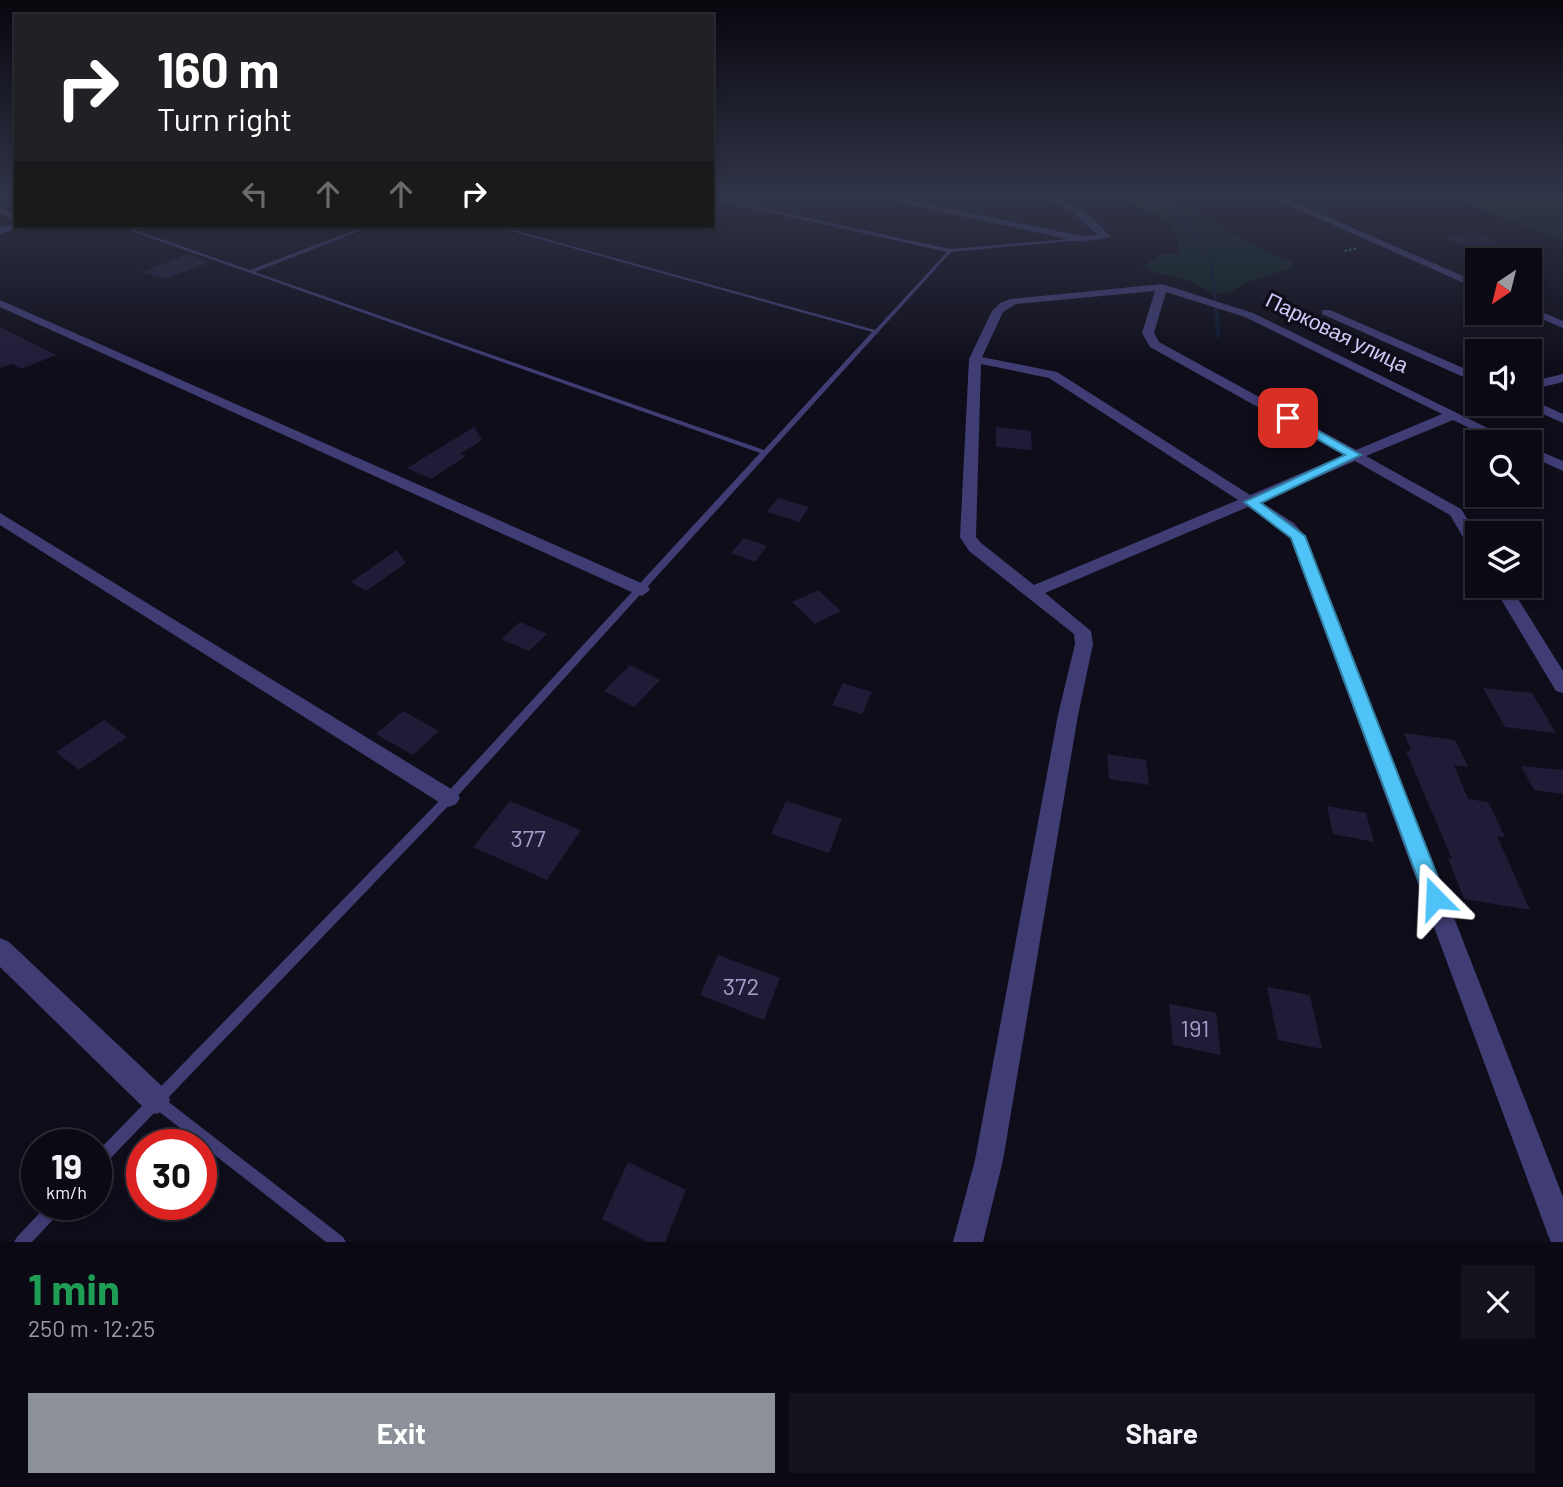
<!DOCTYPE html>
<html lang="en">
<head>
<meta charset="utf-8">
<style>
	body { margin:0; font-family:Barlow,sans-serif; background:#14131d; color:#f1f3f6; height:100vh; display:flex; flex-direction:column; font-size:26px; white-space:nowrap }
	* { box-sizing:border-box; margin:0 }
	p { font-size:23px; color:#9a9aa0 }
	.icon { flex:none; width:38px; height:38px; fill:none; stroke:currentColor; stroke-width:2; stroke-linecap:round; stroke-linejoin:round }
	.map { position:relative; height:1242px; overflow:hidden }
	.drawer { display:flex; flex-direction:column; background:#0b0a14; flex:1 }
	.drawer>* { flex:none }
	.banner { position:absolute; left:14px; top:14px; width:700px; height:214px; border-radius:0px; box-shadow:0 4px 10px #0003,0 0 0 2px #2b2b34; background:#202124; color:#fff; overflow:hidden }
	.needle { width:46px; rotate:215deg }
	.controls { position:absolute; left:1465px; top:248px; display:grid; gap:14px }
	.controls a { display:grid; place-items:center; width:77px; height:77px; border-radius:0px; background:#0b0a14; box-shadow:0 4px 10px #0003,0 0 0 2px #2b2b34; font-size:35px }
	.speed { position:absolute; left:21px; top:1129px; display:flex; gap:14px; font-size:35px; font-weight:700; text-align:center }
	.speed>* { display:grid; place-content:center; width:91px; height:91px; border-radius:50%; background:#0b0a14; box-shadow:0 4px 10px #0003,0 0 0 2px #2b2b34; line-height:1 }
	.speed small { font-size:18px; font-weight:400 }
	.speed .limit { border:10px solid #d22; background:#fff; color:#111 }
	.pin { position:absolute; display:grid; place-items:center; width:60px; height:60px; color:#fff; margin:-30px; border-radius:14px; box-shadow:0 4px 10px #0006 }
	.me { position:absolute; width:77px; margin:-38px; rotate:339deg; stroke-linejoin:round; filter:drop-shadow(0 0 5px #0008) }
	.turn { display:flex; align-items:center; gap:24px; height:147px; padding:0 28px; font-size:32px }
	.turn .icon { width:91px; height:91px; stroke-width:2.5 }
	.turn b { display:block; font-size:49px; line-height:60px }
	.lanes { display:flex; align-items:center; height:66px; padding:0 28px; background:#0003; justify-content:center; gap:35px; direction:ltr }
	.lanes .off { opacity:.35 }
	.round { display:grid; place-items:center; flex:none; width:74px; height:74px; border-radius:0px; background:#14131d }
	.headline { display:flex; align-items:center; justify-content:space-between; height:119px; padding:0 28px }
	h1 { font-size:42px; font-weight:700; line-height:52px; color:#1e9e55 }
	.cta { display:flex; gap:14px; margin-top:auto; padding:14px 28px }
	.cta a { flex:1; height:80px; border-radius:0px; background:#8c9099; color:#fff; font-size:28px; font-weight:700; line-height:80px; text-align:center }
	.cta a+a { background:#14131d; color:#f1f3f6 }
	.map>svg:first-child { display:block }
</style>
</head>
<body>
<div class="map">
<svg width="1563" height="1242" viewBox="0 0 1563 1242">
	<rect width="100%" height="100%" fill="#0f0d1a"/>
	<g fill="#102322">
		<polygon points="1112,194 1153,194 1173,201 1254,245 1293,262 1293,268 1247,282 1231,292 1215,294 1189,281 1154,272 1143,266 1162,254 1179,254 1179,248 1171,224 1155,213 1131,205"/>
		<polygon points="1442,194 1563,194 1563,240"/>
	</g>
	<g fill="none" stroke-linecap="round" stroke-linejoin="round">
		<polyline stroke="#0d1a32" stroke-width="3.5" points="1130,194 1169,206 1198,236 1211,257 1217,316"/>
		<polyline stroke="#0d1a32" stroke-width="4.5" points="1217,314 1218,336"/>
	</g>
	<g fill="#211b38">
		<polygon points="1472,232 1500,243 1472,250 1444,239"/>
		<polygon points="188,254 209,262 166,279 142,272"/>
		<polygon points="0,327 56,355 21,369 12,364 0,368"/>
		<polygon points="474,427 482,440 460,454 466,456 431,479 407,468"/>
		<polygon points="996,427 1031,431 1032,450 996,447"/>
		<polygon points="778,498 809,507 799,522 767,512"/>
		<polygon points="744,538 767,546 755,562 731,553"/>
		<polygon points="397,550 406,563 366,591 351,582"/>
		<polygon points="818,590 841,611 815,624 792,602"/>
		<polygon points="520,622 547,634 529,651 501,639"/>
		<polygon points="630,665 660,680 634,707 604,691"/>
		<polygon points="843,683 872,692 862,714 832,705"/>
		<polygon points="1483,688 1532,693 1556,733 1505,727"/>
		<polygon points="403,711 439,731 413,755 376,734"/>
		<polygon points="104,720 127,737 79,770 56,752"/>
		<polygon points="1404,733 1455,740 1468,767 1454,765 1468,799 1488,802 1505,837 1497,836 1530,910 1464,899 1448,858 1452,859 1406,751 1411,750"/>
		<polygon points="1107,754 1146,760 1149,785 1109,779"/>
		<polygon points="1521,766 1563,770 1563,794 1534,790"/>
		<polygon points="510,801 581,830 547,880 473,847"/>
		<polygon points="786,801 842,819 829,853 771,834"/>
		<polygon points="1327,806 1366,813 1374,842 1333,834"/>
		<polygon points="718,955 780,978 764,1020 700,995"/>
		<polygon points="1267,987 1310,995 1322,1049 1278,1040"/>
		<polygon points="1169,1004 1216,1013 1221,1055 1173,1045"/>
		<polygon points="628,1162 686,1190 665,1242 648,1242 602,1219"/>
	</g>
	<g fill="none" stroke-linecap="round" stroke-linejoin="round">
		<polyline stroke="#399f9a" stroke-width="2" stroke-dasharray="2 2.5" stroke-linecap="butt" points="1345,251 1358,248"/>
		<g fill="#3f3d74" fill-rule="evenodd">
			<polygon points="712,197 950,249 1081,238 1083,239 1081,240 951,252 453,801 166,1100 343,1237 346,1242 326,1242 157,1110 101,1168 96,1170 96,1153 445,795 760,453 117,226 123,226 250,270 366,226 372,226 255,272 764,450 872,332 493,226 499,226 875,330 947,252 712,199"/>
			<polygon points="48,1204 65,1204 63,1209 32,1242 14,1242 17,1237"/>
		</g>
		<g fill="#3f3d74" fill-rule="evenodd">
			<path d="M862,194H878L1081,236L1098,235L1070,210L1035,194C1064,193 1092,216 1111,237L1081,242Z"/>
			<polygon points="1264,194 1275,194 1477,282 1477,289"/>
			<polygon points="0,208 16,214 16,220 0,214"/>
			<polygon points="16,223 16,226 21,226 19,228 0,234 0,228"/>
			<path d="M1162,284L1253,313L1518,443H1500L1453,420L1366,456L1461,509L1477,534V552L1471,551L1450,515L1355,461L1261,502L1294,523L1305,536L1563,1197V1242H1551L1548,1235L1290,538L1282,529L1248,507L1045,593L1091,631L1093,644L1078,715L1003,1160L983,1242H953L975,1160L1058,715L1075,644L1074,634L969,551L960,537L969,359L992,311L1000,303L1010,299ZM1155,291L1142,333L1150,347L1344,455L1250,495L1057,372L982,357L1003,312L1016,304ZM1166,292L1245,317L1442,414L1356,450L1159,342L1154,333ZM981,364L1049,378L1238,500L1034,585L981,543L976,537Z"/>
			<polygon points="0,300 648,586 650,590 642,596 636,594 0,307"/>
			<polygon points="1530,307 1563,321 1563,328 1528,313"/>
			<polygon points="1322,310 1330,310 1477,374 1477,383 1322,314"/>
			<polygon points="1563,374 1563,382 1530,390 1530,382"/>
			<polygon points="1530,399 1563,414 1563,423 1525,406 1530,404"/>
			<polygon points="1530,447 1563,461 1563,471 1530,456"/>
			<polygon points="0,513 456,792 460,798 456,804 449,807 442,804 0,525"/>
			<polygon points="1493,586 1510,586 1563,671 1563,693 1556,691"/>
			<polygon points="0,938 9,942 166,1090 170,1100 166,1110 156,1114 146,1110 0,967"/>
		</g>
	</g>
	<linearGradient id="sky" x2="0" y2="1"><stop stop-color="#08070e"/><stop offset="0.53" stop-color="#313549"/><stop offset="1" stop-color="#313549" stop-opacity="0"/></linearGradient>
	<rect width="1563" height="368" fill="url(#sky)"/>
	<polygon fill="#4fc3f7" stroke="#337fa1" stroke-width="2" points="1288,414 1361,455 1261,503 1305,536 1446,898 1443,905 1435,908 1428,905 1425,898 1291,538 1244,502 1345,455 1284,420 1282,418"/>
	<g text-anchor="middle" stroke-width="7" stroke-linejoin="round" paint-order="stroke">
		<g font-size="21" fill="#d1cbf9" stroke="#0f0d1a">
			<text transform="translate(1337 333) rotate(26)" y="7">Парковая улица</text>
		</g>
		<g font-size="24" fill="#a59fc9">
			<text x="528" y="847">377</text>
			<text x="741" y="995">372</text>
			<text x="1195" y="1037">191</text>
		</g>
	</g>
</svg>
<div class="controls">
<a><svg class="needle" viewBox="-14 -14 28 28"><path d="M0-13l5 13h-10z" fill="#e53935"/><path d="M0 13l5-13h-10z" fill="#9a9aa0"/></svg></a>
<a><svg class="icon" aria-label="sound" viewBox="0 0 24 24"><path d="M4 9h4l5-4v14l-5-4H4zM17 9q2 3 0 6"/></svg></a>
<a><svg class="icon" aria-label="search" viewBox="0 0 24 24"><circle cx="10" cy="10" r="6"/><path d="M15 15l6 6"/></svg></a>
<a><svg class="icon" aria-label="layers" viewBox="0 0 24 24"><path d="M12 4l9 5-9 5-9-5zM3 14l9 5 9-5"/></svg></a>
</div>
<div class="speed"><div>19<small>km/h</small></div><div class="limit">30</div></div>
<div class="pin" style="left:1288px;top:418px;background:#d93025"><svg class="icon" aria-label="arrive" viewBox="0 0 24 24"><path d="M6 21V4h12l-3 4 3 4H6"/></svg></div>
<svg class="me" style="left:1435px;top:898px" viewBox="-20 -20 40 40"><path d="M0-17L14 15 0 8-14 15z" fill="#4fc3f7" stroke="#fff" stroke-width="4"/></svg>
<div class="banner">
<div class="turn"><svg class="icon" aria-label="right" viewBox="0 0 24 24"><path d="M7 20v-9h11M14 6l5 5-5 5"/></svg><div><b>160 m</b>Turn right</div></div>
<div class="lanes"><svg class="icon off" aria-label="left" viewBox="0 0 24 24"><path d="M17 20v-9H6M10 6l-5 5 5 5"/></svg><svg class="icon off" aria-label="ahead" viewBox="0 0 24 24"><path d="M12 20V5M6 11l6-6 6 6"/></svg><svg class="icon off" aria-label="ahead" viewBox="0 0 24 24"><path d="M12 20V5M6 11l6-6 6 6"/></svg><svg class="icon" aria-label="right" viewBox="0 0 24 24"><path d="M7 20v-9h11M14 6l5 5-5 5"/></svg></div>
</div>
</div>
<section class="drawer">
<div class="headline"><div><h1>1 min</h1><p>250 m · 12:25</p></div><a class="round"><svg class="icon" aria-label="close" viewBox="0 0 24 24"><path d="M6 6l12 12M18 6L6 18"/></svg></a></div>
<div class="cta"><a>Exit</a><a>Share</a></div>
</section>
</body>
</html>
